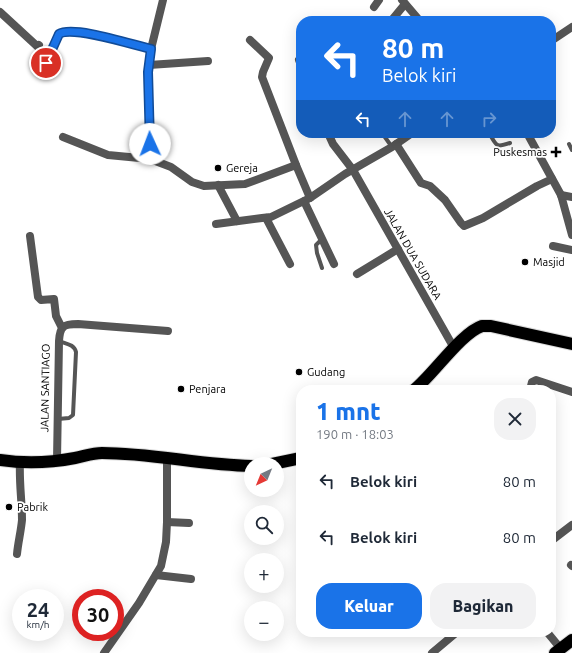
<!DOCTYPE html>
<html lang="id">
<head>
<meta charset="utf-8">
<style>
	body { margin:0; font-family:Ubuntu,sans-serif; background:#f2f2f3; color:#1f2937; height:100vh; display:flex; flex-direction:column; font-size:15px; white-space:nowrap }
	* { box-sizing:border-box; margin:0 }
	p { font-size:13px; color:#747a83 }
	.icon { flex:none; width:22px; height:22px; fill:none; stroke:currentColor; stroke-width:2; stroke-linecap:round; stroke-linejoin:round }
	.map { position:relative; flex:1; overflow:hidden }
	.panel { position:absolute; left:296px; top:385px; width:260px; height:252px; display:flex; flex-direction:column; background:#fff; border-radius:16px; box-shadow:0 4px 16px #0002 }
	.panel>* { flex:none }
	.hud { position:absolute; left:296px; top:16px; width:260px; height:122px; border-radius:16px; box-shadow:0 4px 16px #0002; background:#1a73e8; color:#fff; overflow:hidden }
	.needle { width:26px; rotate:223deg }
	.fabs { position:absolute; left:244px; top:457px; display:grid; gap:8px }
	.fabs a { display:grid; place-items:center; width:40px; height:40px; border-radius:50%; background:#fff; box-shadow:0 4px 16px #0002; font-size:20px }
	.speed { position:absolute; left:12px; top:589px; display:flex; gap:8px; font-size:20px; font-weight:700; text-align:center }
	.speed>* { display:grid; place-content:center; width:52px; height:52px; border-radius:50%; background:#fff; box-shadow:0 4px 16px #0002; line-height:1 }
	.speed small { font-size:10px; font-weight:400 }
	.speed .limit { border:6px solid #d22; background:#fff; color:#111 }
	.pin { position:absolute; display:grid; place-items:center; width:34px; height:34px; color:#fff; margin:-17px; border:2px solid #fff; border-radius:50%; box-shadow:0 1px 4px #0007 }
	.me { position:absolute; width:44px; margin:-22px; rotate:358deg; stroke-linejoin:round; filter:drop-shadow(0 0 3px #0008) }
	.turn { display:flex; align-items:center; gap:14px; height:84px; padding:0 20px; font-size:18px }
	.turn .icon { width:52px; height:52px; stroke-width:2.5 }
	.turn b { display:block; font-size:28px; line-height:34px }
	.lanes { display:flex; align-items:center; height:38px; padding:0 20px; background:#0003; justify-content:center; gap:20px; direction:ltr }
	.lanes .off { opacity:.35 }
	.round { display:grid; place-items:center; flex:none; width:42px; height:42px; border-radius:16px; background:#f2f2f3 }
	.overview { display:flex; align-items:center; justify-content:space-between; height:68px; padding:0 20px }
	h1 { font-size:24px; font-weight:800; line-height:30px; color:#1a73e8 }
	.action { display:flex; gap:8px; margin-top:auto; padding:8px 20px }
	.action a { flex:1; height:46px; border-radius:16px; background:#1a73e8; color:#fff; font-size:16px; font-weight:800; line-height:46px; text-align:center }
	.action a+a { background:#f2f2f3; color:#1f2937 }
	ul { padding:0; list-style:none }
	li { display:flex; align-items:center; gap:12px; height:56px; padding:0 20px }
	li div { flex:1 }
	li b { display:block; font-size:15px }
	li em { font-style:normal }
	.map>svg:first-child { display:block }
</style>
</head>
<body>
<div class="map">
<svg width="572" height="653" viewBox="0 0 572 653">
	<rect width="100%" height="100%" fill="#fff"/>
	<g fill="none" stroke-linecap="round" stroke-linejoin="round">
		<defs>
			<g id="highway">
				<path d="M414,390C433,375 461,333 482,326C485,326 488,326 491,326L572,344"/>
				<path d="M0,460C27,464 49,463 75,458C85,456 93,453 102,453C152,453 201,465 251,466"/>
				<polyline points="272,464 301,458"/>
				<polyline points="555,653 572,640"/>
			</g>
		</defs>
		<use href="#highway" stroke="#dbdbdb" stroke-width="14"/>
		<g stroke="#555" stroke-width="4">
			<polyline points="382,133 392,147"/>
			<path d="M489,133C497,146 495,148 510,143"/>
			<polyline points="569,144 572,150"/>
			<polyline points="322,239 316,245 317,253 322,268"/>
			<polyline points="312,389 312,390"/>
			<path d="M58,419L69,418L73,415L76,352C74,344 66,344 59,341"/>
		</g>
		<g stroke="#555" stroke-width="8">
			<polyline points="402,0 420,21"/>
			<polyline points="374,7 379,0"/>
			<polyline points="0,12 38,47 39,45"/>
			<polyline points="391,21 405,4"/>
			<polyline points="250,40 269,58 263,72 262,77 296,165"/>
			<polyline points="551,41 572,27"/>
			<polyline points="299,60 301,65"/>
			<path d="M46,63L59,34C73,25 133,45 151,49"/>
			<polyline points="149,65 208,61"/>
			<polyline points="328,133 333,144 353,170 454,348"/>
			<polyline points="527,133 561,195 572,235"/>
			<polyline points="63,137 108,155 150,159 171,167 192,182 204,186 245,184 296,165 310,198 345,174 392,147 412,133"/>
			<polyline points="396,144 421,183 430,186 445,200 461,223 464,226 483,218 537,186 552,179"/>
			<polyline points="150,159 148,72 151,49 163,0"/>
			<polyline points="218,185 237,221"/>
			<polyline points="561,195 572,197"/>
			<polyline points="304,201 334,264"/>
			<polyline points="266,218 290,264"/>
			<polyline points="216,224 262,218 271,217 310,198"/>
			<polyline points="30,236 38,297 41,300 54,299 56,316 62,328"/>
			<polyline points="553,246 572,250"/>
			<polyline points="357,274 398,249"/>
			<polyline points="530,390 532,382 536,380 572,392"/>
			<path d="M57,460L59,341C60,326 63,324 78,324L168,331"/>
			<polyline points="167,522 189,523"/>
			<polyline points="551,541 572,525"/>
			<path d="M17,554C18,543 21,531 22,520C22,501 19,482 20,463"/>
			<polyline points="571,565 572,566"/>
			<polyline points="156,575 191,579"/>
			<polyline points="547,632 561,649"/>
			<polyline points="104,653 139,603 161,566 166,542 167,522 167,458"/>
			<polyline points="432,653 457,632"/>
		</g>
		<use href="#highway" stroke="#000" stroke-width="12"/>
	</g>
	<g fill="none" stroke-linecap="round" stroke-linejoin="round">
		<defs>
			<path id="route" d="M46,63L59,34C73,25 133,45 151,49L148,72L150,144"/>
		</defs>
		<use href="#route" stroke="#114b97" stroke-width="10"/>
		<use href="#route" stroke="#1a73e8" stroke-width="7"/>
	</g>
	<g fill="#000" stroke="#fff" stroke-width="1.5">
		<path d="M554 146h4v4h4v4h-4v4h-4v-4h-4v-4h4z"/>
		<circle cx="218" cy="168" r="4"/>
		<circle cx="525" cy="262" r="4"/>
		<circle cx="299" cy="372" r="4"/>
		<circle cx="181" cy="389" r="4"/>
		<circle cx="9" cy="507" r="4"/>
	</g>
	<g text-anchor="middle" stroke-width="3.5" stroke-linejoin="round" paint-order="stroke">
		<g font-size="11" fill="#000" stroke="#fff" text-anchor="start">
			<text x="547" y="156" text-anchor="end">Puskesmas</text>
			<text x="226" y="172">Gereja</text>
			<text x="533" y="266">Masjid</text>
			<text x="307" y="376">Gudang</text>
			<text x="189" y="393">Penjara</text>
			<text x="17" y="511">Pabrik</text>
		</g>
		<g font-size="11" fill="#000" stroke="#fff">
			<text transform="translate(413 254) rotate(60)" y="4">JALAN DUA SUDARA</text>
			<text transform="translate(45 388) rotate(-89)" y="4">JALAN SANTIAGO</text>
		</g>
	</g>
</svg>
<div class="fabs">
<a><svg class="needle" viewBox="-14 -14 28 28"><path d="M0-13l5 13h-10z" fill="#e53935"/><path d="M0 13l5-13h-10z" fill="#747a83"/></svg></a>
<a><svg class="icon" aria-label="search" viewBox="0 0 24 24"><circle cx="10" cy="10" r="6"/><path d="M15 15l6 6"/></svg></a>
<a>+</a>
<a>−</a>
</div>
<div class="speed"><div>24<small>km/h</small></div><div class="limit">30</div></div>
<div class="pin" style="left:46px;top:63px;background:#d93025"><svg class="icon" aria-label="arrive" viewBox="0 0 24 24"><path d="M6 21V4h12l-3 4 3 4H6"/></svg></div>
<svg class="me" style="left:150px;top:144px" viewBox="-20 -20 40 40"><circle r="19" fill="#fff"/><path d="M0-13L10 11 0 6-10 11z" fill="#1a73e8"/></svg>
<div class="hud">
<div class="turn"><svg class="icon" aria-label="left" viewBox="0 0 24 24"><path d="M17 20v-9H6M10 6l-5 5 5 5"/></svg><div><b>80 m</b>Belok kiri</div></div>
<div class="lanes"><svg class="icon" aria-label="left" viewBox="0 0 24 24"><path d="M17 20v-9H6M10 6l-5 5 5 5"/></svg><svg class="icon off" aria-label="ahead" viewBox="0 0 24 24"><path d="M12 20V5M6 11l6-6 6 6"/></svg><svg class="icon off" aria-label="ahead" viewBox="0 0 24 24"><path d="M12 20V5M6 11l6-6 6 6"/></svg><svg class="icon off" aria-label="right" viewBox="0 0 24 24"><path d="M7 20v-9h11M14 6l5 5-5 5"/></svg></div>
</div>
<section class="panel">
<div class="overview"><div><h1>1 mnt</h1><p>190 m · 18:03</p></div><a class="round"><svg class="icon" aria-label="close" viewBox="0 0 24 24"><path d="M6 6l12 12M18 6L6 18"/></svg></a></div>
<ul>
<li><svg class="icon" aria-label="left" viewBox="0 0 24 24"><path d="M17 20v-9H6M10 6l-5 5 5 5"/></svg><div><b>Belok kiri</b></div><em>80 m</em></li>
<li><svg class="icon" aria-label="left" viewBox="0 0 24 24"><path d="M17 20v-9H6M10 6l-5 5 5 5"/></svg><div><b>Belok kiri</b></div><em>80 m</em></li>
</ul>
<div class="action"><a>Keluar</a><a>Bagikan</a></div>
</section>
</div>
</body>
</html>
